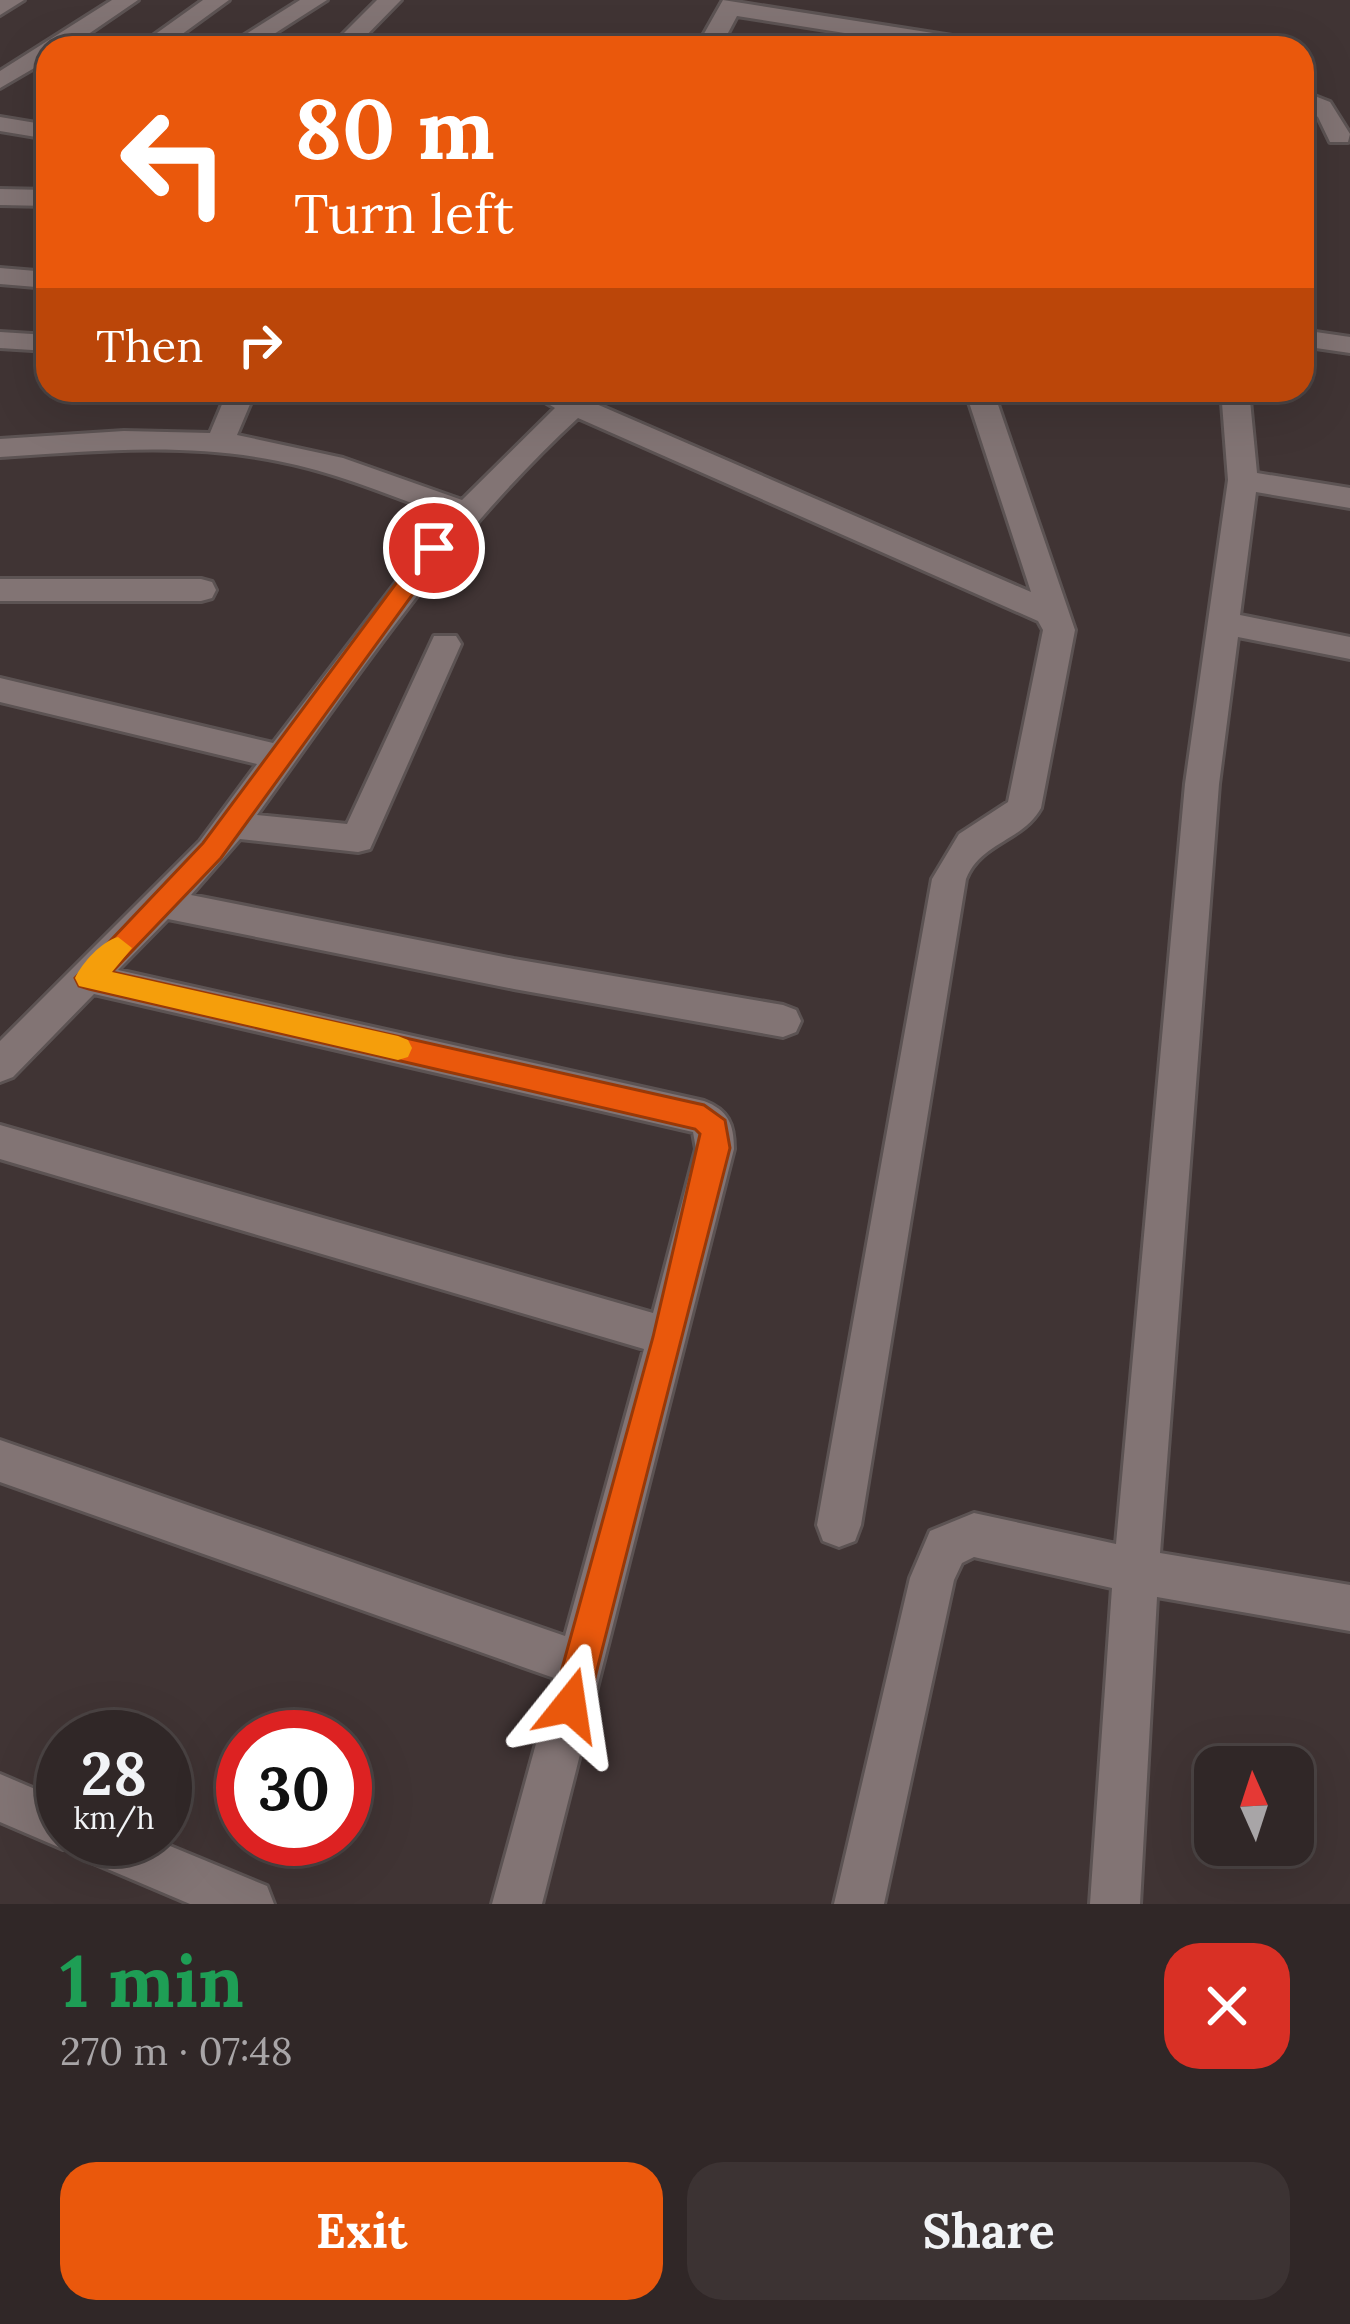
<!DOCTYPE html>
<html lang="en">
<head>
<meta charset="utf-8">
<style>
	body { margin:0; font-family:Lora,serif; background:#3c3333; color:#f1f3f6; height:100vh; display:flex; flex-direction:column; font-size:45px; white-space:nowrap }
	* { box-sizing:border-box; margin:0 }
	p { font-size:39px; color:#a8a5a7 }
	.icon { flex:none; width:66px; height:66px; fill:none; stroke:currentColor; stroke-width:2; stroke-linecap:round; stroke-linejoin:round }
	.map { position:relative; height:1904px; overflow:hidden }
	.side { display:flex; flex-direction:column; background:#302727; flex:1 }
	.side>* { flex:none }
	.banner { position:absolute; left:36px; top:36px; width:1278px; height:366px; border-radius:36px; box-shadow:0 12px 48px #0002,0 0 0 3px #4b4444; background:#ea580c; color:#fff; overflow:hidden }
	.needle { width:78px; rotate:357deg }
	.fabs { position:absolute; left:1194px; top:1746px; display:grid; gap:24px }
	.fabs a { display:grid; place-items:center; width:120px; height:120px; border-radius:24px; background:#302727; box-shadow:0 12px 48px #0002,0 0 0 3px #4b4444; font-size:60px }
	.speed { position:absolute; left:36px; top:1710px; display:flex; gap:24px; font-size:60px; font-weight:700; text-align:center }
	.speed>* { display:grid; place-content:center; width:156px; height:156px; border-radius:50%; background:#302727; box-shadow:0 12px 48px #0002,0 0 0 3px #4b4444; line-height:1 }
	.speed small { font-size:30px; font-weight:400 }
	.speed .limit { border:18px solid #d22; background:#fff; color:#111 }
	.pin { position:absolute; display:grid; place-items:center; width:102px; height:102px; color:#fff; margin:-51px; border:6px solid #fff; border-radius:50%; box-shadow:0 3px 12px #0007 }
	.me { position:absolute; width:132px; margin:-66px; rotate:15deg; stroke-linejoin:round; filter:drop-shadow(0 0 9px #0008) }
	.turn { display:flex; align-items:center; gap:42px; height:252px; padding:0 60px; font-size:54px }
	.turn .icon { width:156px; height:156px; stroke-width:2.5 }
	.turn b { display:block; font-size:84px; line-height:102px }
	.then { display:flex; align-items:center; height:114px; padding:0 60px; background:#0003; gap:24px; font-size:45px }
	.round { display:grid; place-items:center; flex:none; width:126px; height:126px; border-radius:36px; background:#3c3333 }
	.headline { display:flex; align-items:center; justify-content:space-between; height:204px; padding:0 60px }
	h1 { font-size:72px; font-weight:800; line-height:90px; color:#1e9e55 }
	.action { display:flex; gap:24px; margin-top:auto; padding:24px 60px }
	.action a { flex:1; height:138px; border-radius:36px; background:#ea580c; color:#fff; font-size:48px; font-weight:800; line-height:138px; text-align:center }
	.action a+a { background:#3c3333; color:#f1f3f6 }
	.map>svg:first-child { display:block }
</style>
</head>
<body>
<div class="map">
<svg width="1350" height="1904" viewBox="0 0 1350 1904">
	<rect width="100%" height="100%" fill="#403434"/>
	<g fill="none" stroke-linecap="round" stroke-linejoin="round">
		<defs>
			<g id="street">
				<polygon points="0,0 24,0 0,15"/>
				<polygon points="112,0 138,0 68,48 48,48 48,60 0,88 0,71"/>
				<polygon points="203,0 229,0 163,48 136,48"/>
				<polygon points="300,0 327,0 252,48 224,48"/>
				<polygon points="377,0 401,0 354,48 329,48"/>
				<polygon points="723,0 984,41 996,48 940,48 737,16 720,48 696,48"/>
				<polygon points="1302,91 1330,102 1350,134 1348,142 1330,142 1318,117 1302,106"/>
				<polygon points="0,117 48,125 48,139 0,131"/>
				<polygon points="0,189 48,190 48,206 0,205"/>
				<polygon points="0,268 48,272 48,288 0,284"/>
				<polygon points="1302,330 1350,337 1350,353 1302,346"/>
				<polygon points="0,332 48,335 48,351 0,348"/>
				<path d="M228,390H256L237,435L343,458L462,500L555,408L525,390H600L594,403L1031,592L965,390H993L1075,630L1041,808C1023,841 981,842 966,879L861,1525L855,1541L839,1547L823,1541L817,1525L932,879L959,834L1008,802L1043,630L1038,621L578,418C451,535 358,675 257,815L347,824L434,636H456L461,644L370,849L358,852L240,839L191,895L514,959L783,1005L796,1010L801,1021L796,1032L783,1037L514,989L168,919L118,970L704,1101C728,1110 734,1124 734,1149L542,1904H492L554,1678L0,1482V1440L565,1636L644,1349L0,1159V1125L653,1313L696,1149L693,1132L94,994L13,1077L0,1082V1041L200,841L257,764L0,702V678L273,743L447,516C391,496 336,472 278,461C187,442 93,451 0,457V439L124,431L210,433Z"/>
				<polygon points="1221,390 1249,390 1257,473 1350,488 1350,508 1256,492 1240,615 1350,637 1350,659 1238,637 1219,784 1160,1553 1350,1585 1350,1631 1157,1597 1140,1904 1090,1904 1112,1588 974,1557 962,1563 954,1580 884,1904 834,1904 910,1578 930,1531 974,1513 1116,1544 1185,784 1228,480"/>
				<polygon points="0,579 201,579 212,582 216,590 212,598 201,601 0,601"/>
				<polygon points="0,1774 63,1801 63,1839 153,1839 267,1886 274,1904 190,1904 77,1856 72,1845 63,1849 0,1822"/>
			</g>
		</defs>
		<use href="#street" stroke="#5c5353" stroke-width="6"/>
		<use href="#street" fill="#827474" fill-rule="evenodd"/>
	</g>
	<polygon fill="#ea580c" stroke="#983908" stroke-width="3" points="434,540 446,548 442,554 221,858 112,972 704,1105 725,1120 730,1148 588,1705 583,1717 570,1723 557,1717 552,1705 653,1337 700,1134 695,1129 89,989 79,986 75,978 203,843 426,543"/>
	<path fill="#f59e0b" d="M118,937L132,948L112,972L398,1036L408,1040L412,1048L408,1057L398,1060L79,986L75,978C83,962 101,942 118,937Z"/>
</svg>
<div class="fabs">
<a><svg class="needle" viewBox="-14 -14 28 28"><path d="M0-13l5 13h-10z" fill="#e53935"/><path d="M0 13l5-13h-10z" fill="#a8a5a7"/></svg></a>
</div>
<div class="speed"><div>28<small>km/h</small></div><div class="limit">30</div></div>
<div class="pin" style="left:434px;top:548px;background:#d93025"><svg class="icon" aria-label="arrive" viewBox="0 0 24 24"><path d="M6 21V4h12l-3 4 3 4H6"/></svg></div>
<svg class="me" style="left:570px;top:1705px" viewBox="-20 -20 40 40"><path d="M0-17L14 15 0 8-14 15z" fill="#ea580c" stroke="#fff" stroke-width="4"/></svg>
<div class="banner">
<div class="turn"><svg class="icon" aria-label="left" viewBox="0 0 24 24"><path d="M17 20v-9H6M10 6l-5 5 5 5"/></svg><div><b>80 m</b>Turn left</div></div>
<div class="then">Then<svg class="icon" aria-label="right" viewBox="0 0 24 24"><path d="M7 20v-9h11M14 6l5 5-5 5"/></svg></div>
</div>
</div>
<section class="side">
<div class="headline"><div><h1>1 min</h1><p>270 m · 07:48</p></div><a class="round" style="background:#d93025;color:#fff"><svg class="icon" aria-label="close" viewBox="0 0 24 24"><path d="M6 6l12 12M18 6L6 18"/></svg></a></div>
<div class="action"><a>Exit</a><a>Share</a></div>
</section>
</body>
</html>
